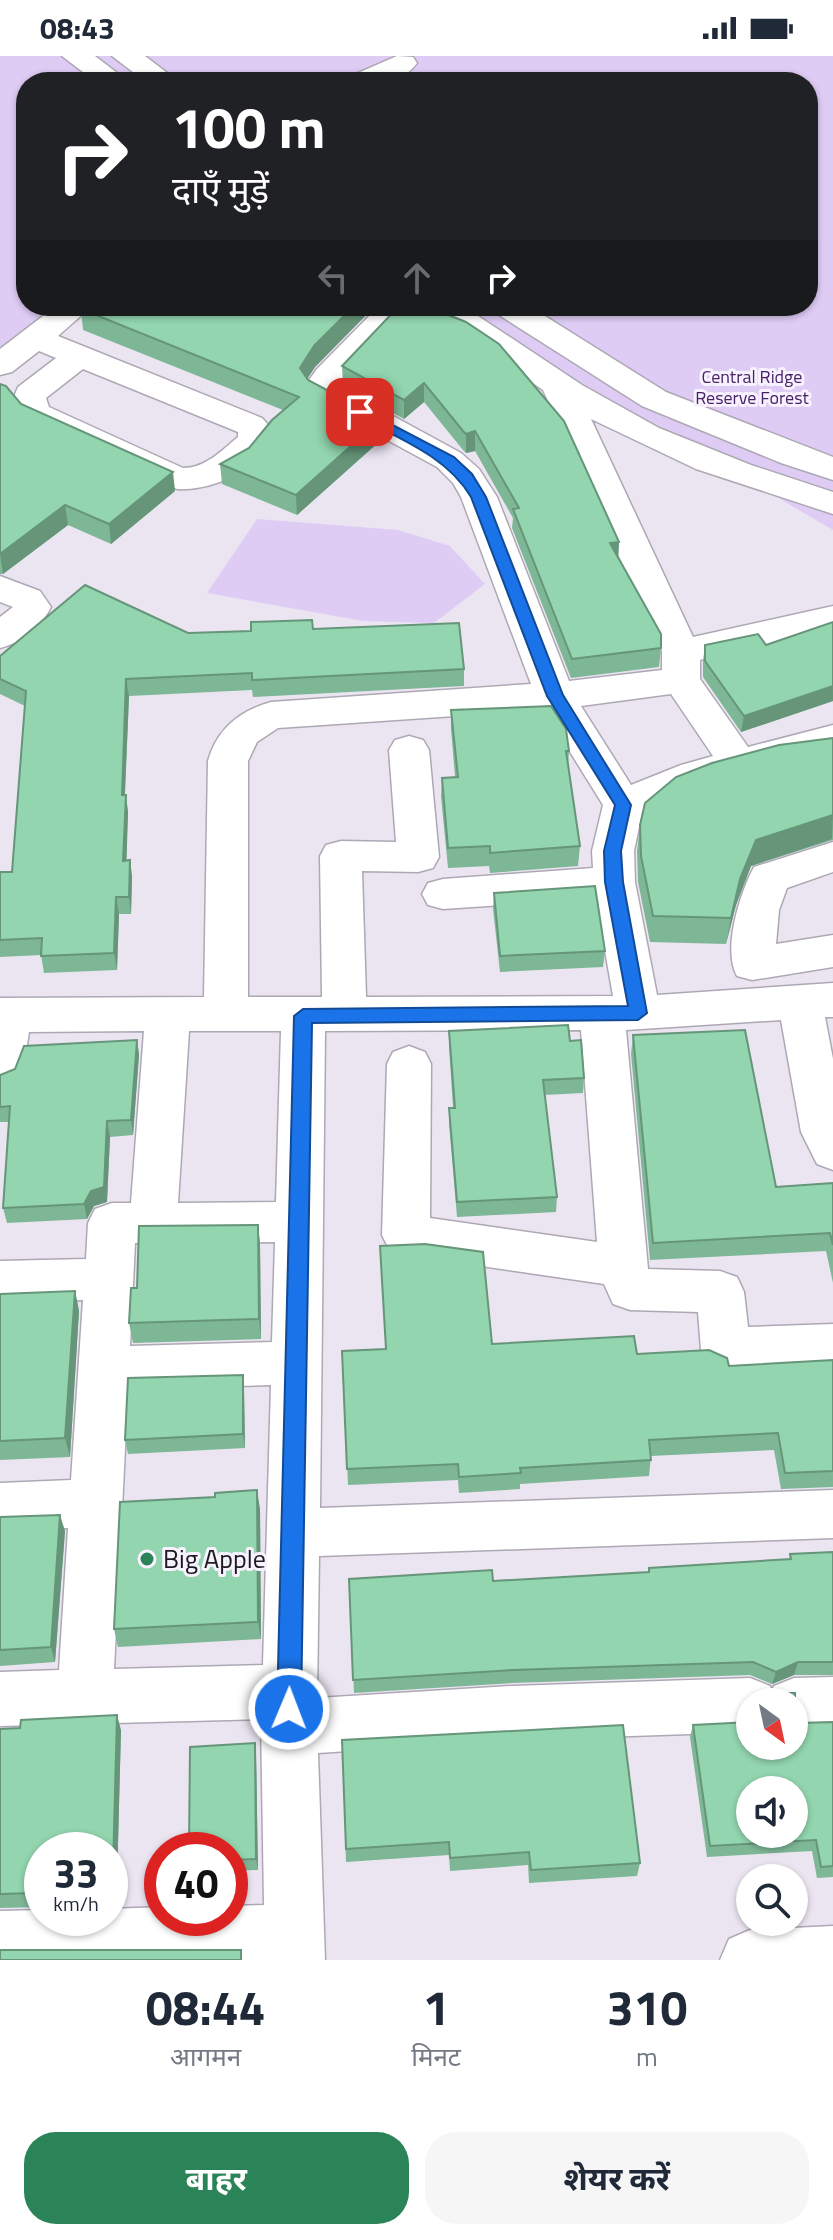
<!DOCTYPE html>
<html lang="hi">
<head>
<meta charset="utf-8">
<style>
	body { margin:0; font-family:"Titillium Web","Noto Sans Devanagari",sans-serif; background:#f6f6f7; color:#1f2937; height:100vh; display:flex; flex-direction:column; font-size:30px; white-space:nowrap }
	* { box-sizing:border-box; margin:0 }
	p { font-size:26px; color:#747a83 }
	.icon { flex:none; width:44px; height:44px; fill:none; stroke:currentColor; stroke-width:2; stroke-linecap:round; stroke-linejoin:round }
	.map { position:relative; height:1904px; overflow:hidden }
	.panel { display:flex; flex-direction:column; background:#fff; flex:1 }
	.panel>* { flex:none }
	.top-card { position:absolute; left:16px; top:16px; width:802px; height:244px; border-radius:32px; box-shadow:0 2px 6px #0004; background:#202124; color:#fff; overflow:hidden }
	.needle { width:52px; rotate:147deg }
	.buttons { position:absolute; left:736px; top:1632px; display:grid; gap:16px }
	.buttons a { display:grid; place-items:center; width:72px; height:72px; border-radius:50%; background:#fff; box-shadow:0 2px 6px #0004; font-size:40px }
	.speed { position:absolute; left:24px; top:1776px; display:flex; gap:16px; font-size:40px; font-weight:700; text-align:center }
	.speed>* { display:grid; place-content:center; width:104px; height:104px; border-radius:50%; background:#fff; box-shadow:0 2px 6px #0004; line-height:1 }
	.speed small { font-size:20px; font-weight:400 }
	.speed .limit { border:12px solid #d22; background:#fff; color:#111 }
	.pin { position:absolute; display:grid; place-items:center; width:68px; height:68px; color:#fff; margin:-34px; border-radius:16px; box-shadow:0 4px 12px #0006 }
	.me { position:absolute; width:88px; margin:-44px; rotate:1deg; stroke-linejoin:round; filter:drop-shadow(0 0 6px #0008) }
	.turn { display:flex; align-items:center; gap:28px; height:168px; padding:0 24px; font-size:36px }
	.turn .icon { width:104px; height:104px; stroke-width:2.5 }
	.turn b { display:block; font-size:56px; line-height:68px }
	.lanes { display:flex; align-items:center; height:76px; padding:0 24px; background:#0003; justify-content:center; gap:40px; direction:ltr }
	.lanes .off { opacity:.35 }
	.eta { display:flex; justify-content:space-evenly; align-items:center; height:136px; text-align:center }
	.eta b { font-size:48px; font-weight:700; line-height:56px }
	.button { display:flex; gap:16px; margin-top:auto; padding:16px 24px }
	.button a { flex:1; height:92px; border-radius:32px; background:#2b8358; color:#fff; font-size:32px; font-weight:700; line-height:92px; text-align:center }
	.button a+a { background:#f6f6f7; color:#1f2937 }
	.status { display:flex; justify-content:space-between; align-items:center; height:56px; padding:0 40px; background:#fff; direction:ltr }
	.status svg { height:22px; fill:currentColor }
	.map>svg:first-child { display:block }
</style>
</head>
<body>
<div class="status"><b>08:43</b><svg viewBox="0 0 49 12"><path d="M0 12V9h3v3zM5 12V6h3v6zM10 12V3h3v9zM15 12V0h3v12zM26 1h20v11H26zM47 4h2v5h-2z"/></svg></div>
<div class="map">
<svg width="833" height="1904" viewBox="0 0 833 1904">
	<rect width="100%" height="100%" fill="#ebe5f2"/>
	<g fill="#dfccf5">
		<polygon points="0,0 833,0 833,474 450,250 808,250 808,26 26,26 26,250 91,250 0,319"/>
		<polygon points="257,463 398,474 450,490 485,528 434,567 363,565 207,537"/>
	</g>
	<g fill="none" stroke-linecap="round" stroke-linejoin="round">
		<defs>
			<g id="minor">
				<polygon points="62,0 95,0 129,26 96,26"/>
				<polygon points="112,0 145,0 179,26 146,26"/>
				<path d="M397,0L413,1L417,7C402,29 370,26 347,26L351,20Z"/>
				<path d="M56,250H92L58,280L262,362L274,375C263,413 213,435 177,433L25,365L11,348L18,331L56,302L39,295L12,316L0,319V293ZM83,313L238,376V381C222,394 206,412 183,412L49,351L46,342Z"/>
				<path d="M379,250H413L338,330L461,397L479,413L497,441L569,625L662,614V595L543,334L430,257L425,250H463L582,329L659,372L751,409L833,436V458L696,413L591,363L693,581L833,550V574L700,604V623L748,691L833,669V697L707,730L642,757L634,795L635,826L657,939L833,927V961H825L833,1003V1114L817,1108L801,1076L781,964L626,974L648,1213L720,1215L737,1221L744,1236L748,1271L833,1268V1310L726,1316L708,1309L701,1294L698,1256L630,1254L613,1248L604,1228L406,1199L389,1193L382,1179L387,1008L393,996L409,990L425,996L431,1008L430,1162L597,1186L581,974L325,975L320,1452L833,1434V1482L319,1500L317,1642L512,1630L750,1622L770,1630L772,1635L774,1630L794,1622L833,1621V1675L794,1676V1646H750V1676L512,1684L318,1697L325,1904H0V1855L42,1854V1862H110V1853L162,1851V1862H230V1850L264,1849L261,1663L0,1670V1616L59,1614L68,1472L0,1475V1427L71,1424L83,1244L0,1247V1205L86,1203L88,1167L95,1153L112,1147H131L144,975L29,976L23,1015L16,1027L0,1033V942L204,941L208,705C217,673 239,655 271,646L531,628L461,441L453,427L437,411L310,342L304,331L317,313ZM671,638L713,700L681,709L631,729L581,650ZM544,654L603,749L592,795L593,812L443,823L428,827L422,838L428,849L443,853L596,843L613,940L366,941L362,815L418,816L433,812L439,801L429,694L423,684L409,680L395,684L389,694L396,786L341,785L326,789L320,800L322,941H248V705L257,686L278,672ZM189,975H281L276,1146L178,1147ZM275,1186L272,1286L130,1290L135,1187ZM271,1329L263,1609L114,1613L128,1333Z"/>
				<polygon points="491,250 529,250 666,336 833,401 833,424 781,407 642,350 496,257"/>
				<path d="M0,520L40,535L51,551C41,571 21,587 0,592V561L13,551L0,546Z"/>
				<path d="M833,786V816L787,832L779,854L776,888L833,879V911L752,924L737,920C722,893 740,837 754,811Z"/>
				<polygon points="833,1870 833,1904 720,1904 729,1883 750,1874"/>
			</g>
		</defs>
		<use href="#minor" stroke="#ada8b4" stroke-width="3"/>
		<use href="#minor" fill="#fff" fill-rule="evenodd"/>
	</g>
	<g fill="#7eb796" fill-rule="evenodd">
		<polygon points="399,250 619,486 618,501 661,592 659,611 571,622 512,472 513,462 475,395 466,397 463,394 424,346 404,363 343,329 342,310"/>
		<polygon points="81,253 372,253 315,311 307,323 381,363 381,384 297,459 222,428 220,408 249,392 283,354 83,274"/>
		<polygon points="0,328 21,348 175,435 111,488 68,469 3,518 0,518"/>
		<polygon points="833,566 833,645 741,676 703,621 703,605 705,589 766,589"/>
		<polygon points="313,573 464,613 464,630 253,641 252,634 129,640 125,739 128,756 126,804 130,804 132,821 131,858 119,858 117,914 44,917 41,899 0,901 0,816 12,816 25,650 0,638 0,600 188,577"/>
		<polygon points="451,654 569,695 568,711 580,790 578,810 490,817 489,810 448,812 441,741 442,722 455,721 451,673"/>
		<polygon points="833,682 833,784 751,810 736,849 726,888 650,886 638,826 637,795 640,769"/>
		<polygon points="494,837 605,895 603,911 500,916 493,853"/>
		<polygon points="449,975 570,985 584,1022 583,1037 544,1039 557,1141 556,1156 457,1161 449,1067 449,1052 453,1052 449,990"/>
		<polygon points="633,979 776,1131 833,1127 833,1227 826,1195 650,1204 631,998"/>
		<polygon points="137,984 139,999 133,1079 110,1081 107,1146 94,1150 87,1163 7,1167 3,1152 9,1066 0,1066 0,1019"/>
		<polygon points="258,1169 260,1189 261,1283 133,1287 129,1267 137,1232"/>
		<polygon points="381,1207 492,1288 637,1298 729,1310 833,1304 833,1431 781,1433 774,1394 651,1400 649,1420 520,1428 520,1433 459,1437 458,1424 348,1429 342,1295 386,1293"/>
		<polygon points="75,1235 79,1255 70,1401 0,1404 0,1238"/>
		<polygon points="244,1333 245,1392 128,1398 125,1384"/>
		<polygon points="260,1453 261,1583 118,1591 114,1573"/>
		<polygon points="0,1461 65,1475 55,1606 0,1610"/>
		<polygon points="833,1496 833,1619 794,1619 772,1628 750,1619 512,1627 354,1637 349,1523 493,1525 648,1516 649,1512 789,1504 790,1498"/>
		<path d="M757,1637H795V1664L798,1667L833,1666V1821L817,1822L812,1795L707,1801L690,1681L693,1669L750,1666V1690H794V1646H754ZM750,1734H794V1778H750Z"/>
		<polygon points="0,1673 121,1674 117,1826 110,1827 110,1794 42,1794 42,1851 0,1852"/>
		<polygon points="342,1684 640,1807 637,1820 529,1827 528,1809 450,1815 449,1799 346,1806"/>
		<polygon points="255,1687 256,1699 258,1814 230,1815 230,1794"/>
	</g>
	<g fill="#66957a">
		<polygon points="354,250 372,250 372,253 315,311 301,332 300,312 314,290"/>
		<polygon points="424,327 424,346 404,363 404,344"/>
		<polygon points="381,363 381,384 297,459 296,439"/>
		<polygon points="475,375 475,395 466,397 466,378"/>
		<polygon points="173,416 175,435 111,488 109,468"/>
		<polygon points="65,449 68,469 3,518 0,498"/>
		<polygon points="619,486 618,505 610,487"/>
		<polygon points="126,623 129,640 124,756 122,739"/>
		<polygon points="833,630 833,645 741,676 744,660"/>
		<polygon points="126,739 128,756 126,822 123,805"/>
		<polygon points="833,759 832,783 751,810 736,849 726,888 731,862 740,823 756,784"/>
		<polygon points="130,804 132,821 131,858 129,841"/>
		<polygon points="116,841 119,858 117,914 114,897"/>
		<polygon points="137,984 139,999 133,1079 131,1064"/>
		<polygon points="107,1065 110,1081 107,1146 94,1150 87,1163 84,1148"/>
		<polygon points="258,1169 260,1189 261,1283 259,1263"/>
		<polygon points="75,1235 79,1255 70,1401 65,1382"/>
		<polygon points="243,1319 244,1333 245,1392 243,1378"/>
		<polygon points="257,1434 260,1453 261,1583 258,1566"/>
		<polygon points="60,1459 65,1475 55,1606 51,1591"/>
		<polygon points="798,1606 794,1619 772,1628 776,1616"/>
		<polygon points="117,1659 121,1674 117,1826 113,1812"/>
		<polygon points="255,1687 256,1699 258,1814 256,1803"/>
	</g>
	<g fill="#92d5ae" stroke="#66957a" stroke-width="2" fill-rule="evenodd">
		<polygon points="85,250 354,250 314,290 300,312 308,324 381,363 296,439 220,408 249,392 272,364 299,341 81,253"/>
		<polygon points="399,250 426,250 466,266 499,288 564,365 619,486 610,487 661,578 661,592 572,603 513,453 519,452 475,375 466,378 463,375 424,327 404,344 342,310"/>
		<polygon points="0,328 6,330 21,348 173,416 109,468 65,449 0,498"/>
		<polygon points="85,529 188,577 251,575 251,566 312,564 313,573 459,567 464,613 252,624 252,617 126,623 122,739 126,739 123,805 130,804 129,841 116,841 114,897 41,900 42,882 0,884 0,816 12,816 26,635 0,623 0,600"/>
		<polygon points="833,566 833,630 744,660 705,605 705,589 758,578 766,589"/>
		<polygon points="551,650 566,673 569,695 566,695 580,790 490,797 490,790 448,792 442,722 458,721 451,654"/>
		<polygon points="833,682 833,759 756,784 740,823 731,862 653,860 641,800 640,769 645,747 676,721 712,707 779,689"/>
		<polygon points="595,830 605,895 500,900 494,837"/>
		<polygon points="568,969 570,985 581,984 584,1022 543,1024 557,1141 457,1146 449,1052 455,1052 449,975"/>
		<polygon points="745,974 776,1131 833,1127 833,1189 830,1177 653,1187 633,979"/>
		<polygon points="137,984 131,1064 107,1065 104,1131 91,1135 84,1148 3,1152 10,1050 0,1051 0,1019 15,1013 24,990"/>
		<polygon points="258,1169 259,1263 129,1267 131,1232 137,1232 139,1170"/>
		<polygon points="425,1188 483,1196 492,1288 634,1280 637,1298 709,1294 727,1302 729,1310 833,1304 833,1415 785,1417 778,1377 649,1384 651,1404 520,1412 521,1417 459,1421 458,1408 347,1413 342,1295 386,1293 380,1190"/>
		<polygon points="75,1235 65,1382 0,1385 0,1238"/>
		<polygon points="243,1319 243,1378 125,1384 128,1322"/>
		<polygon points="257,1434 258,1566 114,1573 120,1446 215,1441 215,1437"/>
		<polygon points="60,1459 51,1591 0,1594 0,1461"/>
		<polygon points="833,1496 833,1606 798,1606 776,1616 753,1606 513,1614 353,1624 349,1523 492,1514 493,1525 649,1516 649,1512 791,1503 790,1498"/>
		<path d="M757,1637H795V1664L798,1667L833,1666V1810L821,1811L816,1784L710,1790L693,1669L750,1666V1690H794V1646H756ZM750,1734H794V1778H750Z"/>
		<polygon points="117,1659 113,1812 110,1812 110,1794 42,1794 42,1845 40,1845 36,1837 0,1838 0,1673 20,1672 21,1664"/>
		<polygon points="623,1669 640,1807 531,1814 529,1796 450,1802 449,1786 346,1793 342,1684"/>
		<polygon points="255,1687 256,1803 230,1804 230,1794 189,1794 190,1691"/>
		<rect x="0" y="1894" width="241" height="10"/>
	</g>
	<path fill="#1a73e8" stroke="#114b97" stroke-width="2" d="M360,352L454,401L472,418L486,441L563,639L631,749L621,795L623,826L647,957L638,964L312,967L301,1653L297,1661L289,1664L281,1661L277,1653L294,960L303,953L628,950L605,826L604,795L615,749L547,640L471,441C446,399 397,382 355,359V353Z"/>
	<circle fill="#2b8358" stroke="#f8f2ff" stroke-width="3" cx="147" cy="1503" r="8"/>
	<g text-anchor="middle" stroke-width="6" stroke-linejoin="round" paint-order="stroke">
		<g font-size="18" fill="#482267" stroke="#f8f2ff">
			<text x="752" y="327">Central Ridge<tspan x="752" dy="21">Reserve Forest</tspan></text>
		</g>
		<g font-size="26" fill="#1c1a1e" stroke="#f8f2ff" text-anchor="start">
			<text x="163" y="1512">Big Apple</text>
		</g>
	</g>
</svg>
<div class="buttons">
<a><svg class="needle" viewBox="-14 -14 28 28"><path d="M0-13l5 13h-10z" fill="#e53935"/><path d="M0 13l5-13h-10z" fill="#747a83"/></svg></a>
<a><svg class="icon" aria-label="sound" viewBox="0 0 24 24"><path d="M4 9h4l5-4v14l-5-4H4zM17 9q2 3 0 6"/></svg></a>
<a><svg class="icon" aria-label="search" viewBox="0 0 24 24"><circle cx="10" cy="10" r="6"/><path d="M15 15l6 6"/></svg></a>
</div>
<div class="speed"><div>33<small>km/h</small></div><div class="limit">40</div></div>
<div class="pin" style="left:360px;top:356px;background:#d93025"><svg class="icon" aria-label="arrive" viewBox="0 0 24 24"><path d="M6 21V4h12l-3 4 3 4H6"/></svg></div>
<svg class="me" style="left:289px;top:1653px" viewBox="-20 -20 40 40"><circle r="17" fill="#1a73e8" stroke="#fff" stroke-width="3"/><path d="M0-11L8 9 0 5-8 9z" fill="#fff"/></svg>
<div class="top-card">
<div class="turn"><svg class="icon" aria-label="right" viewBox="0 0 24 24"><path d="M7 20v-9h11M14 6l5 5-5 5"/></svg><div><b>100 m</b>दाएँ मुड़ें</div></div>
<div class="lanes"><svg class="icon off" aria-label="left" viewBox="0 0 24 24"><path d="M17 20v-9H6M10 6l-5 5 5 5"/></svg><svg class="icon off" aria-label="ahead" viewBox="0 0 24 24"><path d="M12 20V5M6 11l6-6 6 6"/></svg><svg class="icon" aria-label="right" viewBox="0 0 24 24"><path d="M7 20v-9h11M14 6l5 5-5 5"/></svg></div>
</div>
</div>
<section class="panel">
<div class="eta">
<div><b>08:44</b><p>आगमन</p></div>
<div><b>1</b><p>मिनट</p></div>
<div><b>310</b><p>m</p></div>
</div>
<div class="button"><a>बाहर</a><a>शेयर करें</a></div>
</section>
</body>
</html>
